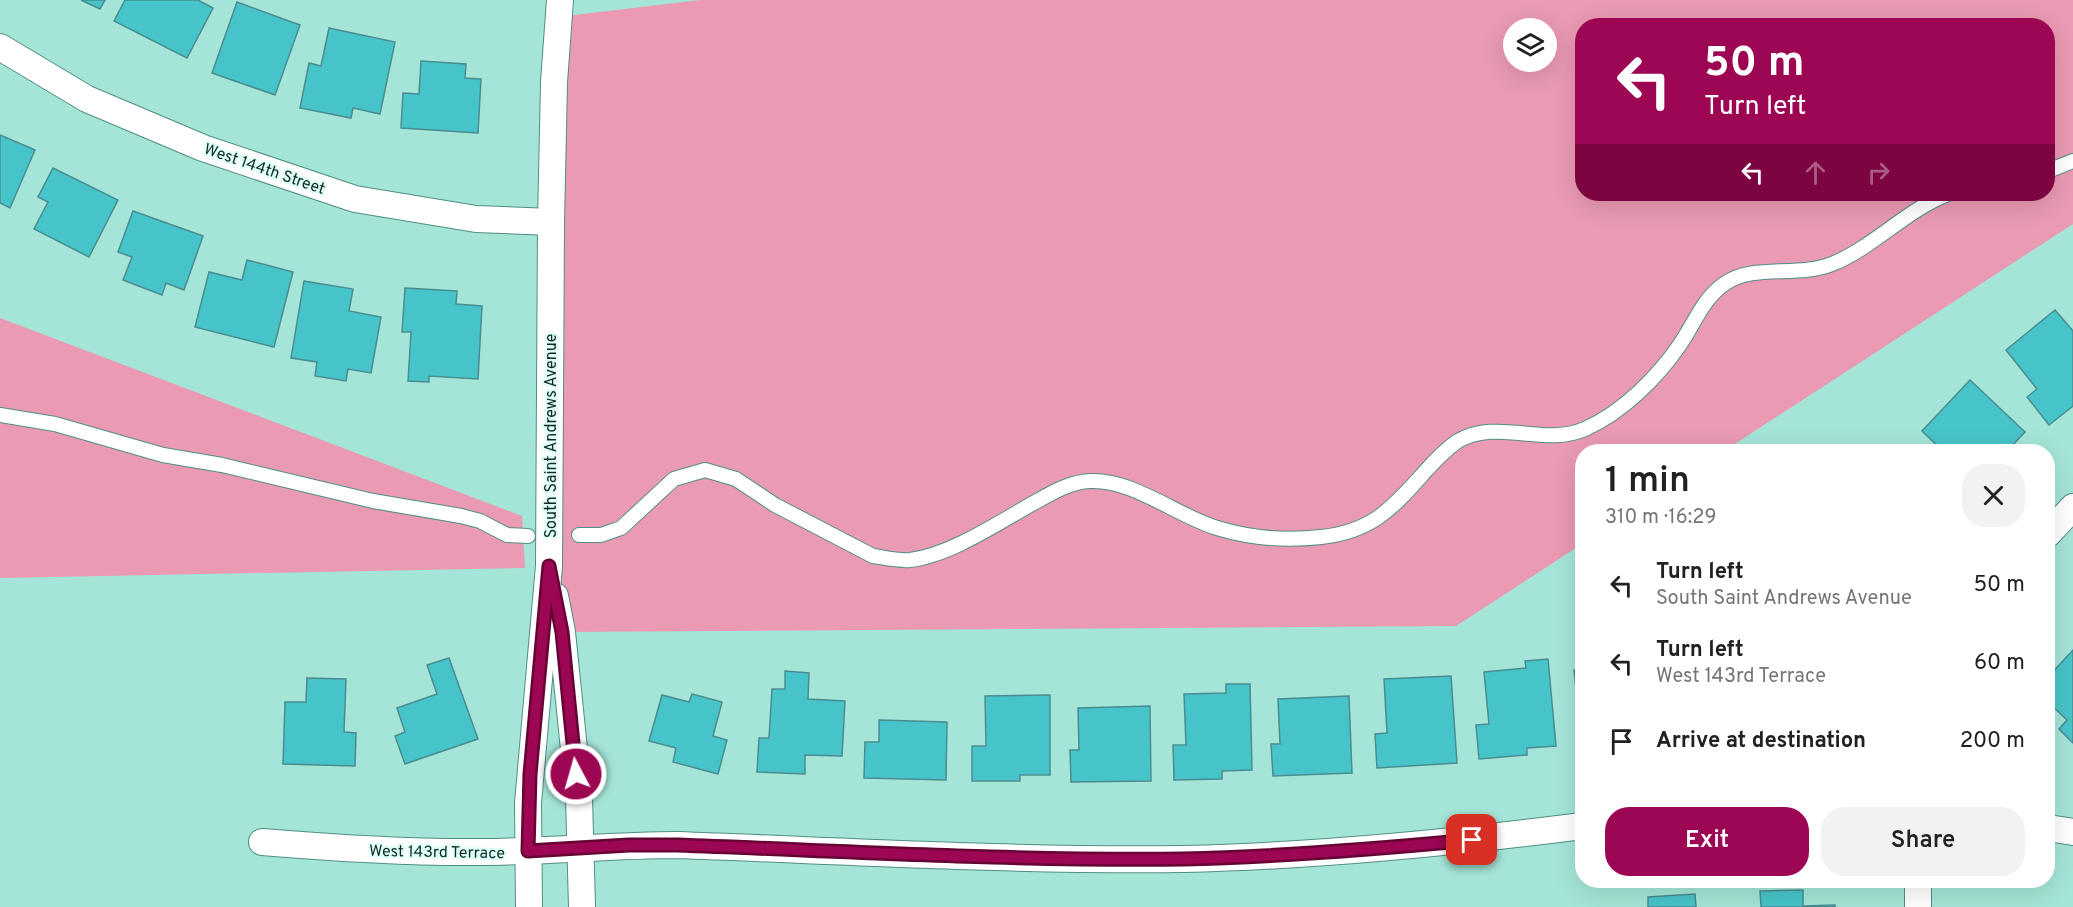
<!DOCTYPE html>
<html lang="en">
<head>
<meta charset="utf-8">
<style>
	body { margin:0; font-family:Overpass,sans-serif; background:#f2f2f2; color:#202124; height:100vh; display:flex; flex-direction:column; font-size:22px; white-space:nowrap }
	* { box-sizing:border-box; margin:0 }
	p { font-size:20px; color:#757577 }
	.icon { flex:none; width:33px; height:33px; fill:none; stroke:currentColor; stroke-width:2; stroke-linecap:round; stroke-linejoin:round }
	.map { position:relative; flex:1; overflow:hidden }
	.details { position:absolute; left:1575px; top:444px; width:480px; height:444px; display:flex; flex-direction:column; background:#fff; border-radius:24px; box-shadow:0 6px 24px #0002 }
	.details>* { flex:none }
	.guide { position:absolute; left:1575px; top:18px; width:480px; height:183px; border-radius:24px; box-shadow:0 6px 24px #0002; background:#9c0652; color:#fff; overflow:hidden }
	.buttons { position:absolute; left:1503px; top:18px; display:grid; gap:12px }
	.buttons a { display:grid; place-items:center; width:54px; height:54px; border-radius:50%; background:#fff; box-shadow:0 6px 24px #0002; font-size:30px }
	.pin { position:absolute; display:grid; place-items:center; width:51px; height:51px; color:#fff; margin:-26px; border-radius:12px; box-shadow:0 3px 9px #0006 }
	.me { position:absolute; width:66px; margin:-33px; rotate:354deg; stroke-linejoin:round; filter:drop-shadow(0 0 4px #0008) }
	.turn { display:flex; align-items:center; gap:21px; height:126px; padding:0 30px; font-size:27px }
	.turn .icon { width:78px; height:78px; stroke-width:2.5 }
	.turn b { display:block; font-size:42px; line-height:51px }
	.lanes { display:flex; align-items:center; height:57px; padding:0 30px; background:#0003; justify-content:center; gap:30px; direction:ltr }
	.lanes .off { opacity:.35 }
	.round { display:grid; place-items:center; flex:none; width:63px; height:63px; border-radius:24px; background:#f2f2f2 }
	.headline { display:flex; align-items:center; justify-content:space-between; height:102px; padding:0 30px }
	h1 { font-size:36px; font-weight:600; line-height:45px }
	.primary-button { display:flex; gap:12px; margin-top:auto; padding:12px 30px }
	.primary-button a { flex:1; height:69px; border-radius:24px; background:#9c0652; color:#fff; font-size:24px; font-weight:600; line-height:69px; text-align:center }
	.primary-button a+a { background:#f2f2f2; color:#202124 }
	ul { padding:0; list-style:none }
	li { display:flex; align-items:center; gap:18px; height:78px; padding:0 30px }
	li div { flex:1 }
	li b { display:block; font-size:22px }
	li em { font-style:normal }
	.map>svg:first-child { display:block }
</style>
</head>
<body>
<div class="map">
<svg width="2073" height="907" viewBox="0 0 2073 907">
	<rect width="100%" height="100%" fill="#a4e5d7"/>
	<g fill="#ea9ab3" fill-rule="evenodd">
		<path d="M700,0H2073V224L1724,451L1582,452V544L1456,626L562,632L557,546L558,17ZM1582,26H2048V194H1582ZM1514,28H1546V62H1514Z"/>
		<polygon points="0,318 522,516 525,568 0,578"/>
	</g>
	<g fill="#47c4ca" stroke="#498d90" stroke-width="1.5">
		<polygon points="81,0 105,0 100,9"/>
		<polygon points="125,0 198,0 213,8 187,58 114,21"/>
		<polygon points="237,2 300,25 275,95 212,73"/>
		<polygon points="329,28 395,42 380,114 353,108 351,118 300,108 309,63 321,66"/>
		<polygon points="421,61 466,64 465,78 481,79 478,133 401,128 403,93 419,94"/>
		<polygon points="0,135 35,150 10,208 0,203"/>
		<polygon points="53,168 118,200 89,257 34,229 48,202 38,197"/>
		<polygon points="133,211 203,236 184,290 166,283 162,295 123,280 132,257 118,252"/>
		<polygon points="247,260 293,272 274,347 195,327 209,272 242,280"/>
		<polygon points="304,281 353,289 349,311 381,317 371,373 348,369 346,381 315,376 317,362 291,358"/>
		<polygon points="405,288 457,291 456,304 482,306 478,379 429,376 429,382 408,381 411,332 402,332"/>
		<polygon points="2055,310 2073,331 2073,406 2049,425 2027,397 2037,389 2006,350"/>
		<polygon points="1970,380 2025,432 2006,452 1944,452 1922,431"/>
		<polygon points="2073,650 2073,743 2059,729 2067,720 2048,702 2048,677"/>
		<polygon points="449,658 478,739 405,764 395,736 405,732 397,708 437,694 427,665"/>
		<polygon points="1548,659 1556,746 1527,748 1527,755 1479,759 1476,725 1489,724 1484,672 1526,668 1525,661"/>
		<polygon points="1574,670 1582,670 1582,748"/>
		<polygon points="785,671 809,673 808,699 845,701 842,756 805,755 805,774 757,772 759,738 769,738 772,689 785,689"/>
		<polygon points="1451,676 1457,763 1377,768 1375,734 1387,733 1384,679"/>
		<polygon points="307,678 346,679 344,732 356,733 355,766 283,764 285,702 306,702"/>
		<polygon points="1226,684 1250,684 1252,770 1222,771 1222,779 1174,780 1173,745 1186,745 1184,694 1226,693"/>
		<polygon points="692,694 722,702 713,736 727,740 718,774 673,762 676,748 649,741 662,695 689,702"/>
		<polygon points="1050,695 1050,775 1020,775 1020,781 972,781 972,746 986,746 985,696"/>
		<polygon points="1349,696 1352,773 1273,776 1271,744 1280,744 1278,699"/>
		<polygon points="1150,706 1151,781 1071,782 1070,750 1079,750 1078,708"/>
		<polygon points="879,720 947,722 946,780 864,778 865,742 879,742"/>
		<polygon points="1803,890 1803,906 1835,905 1835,907 1761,907 1760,891"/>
		<polygon points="1695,894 1696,907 1648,907 1648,897"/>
	</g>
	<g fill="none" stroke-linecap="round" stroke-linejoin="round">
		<defs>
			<g id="service">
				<polyline points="2048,171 2073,161"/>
				<polyline points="0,415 55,424 163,455 222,465 373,501 461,516 480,521 507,535 528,536"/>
				<path d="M579,535H601L621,528L674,479L705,470L736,479L775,505L873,556C886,558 898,561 910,560C952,555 1002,520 1039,500C1055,491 1071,482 1090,481C1133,479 1177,516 1217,528C1250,538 1286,541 1321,537C1370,532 1391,510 1422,475C1433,463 1444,450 1458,441C1498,418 1544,447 1585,429C1623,412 1658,377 1681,343C1695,322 1703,299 1724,284C1754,263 1796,278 1832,264C1874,247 1906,210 1948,194"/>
			</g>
			<g id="minor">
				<polyline points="0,47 87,99 203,148 355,199 476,219 551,222"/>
				<polyline points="2048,534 2073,507"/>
				<polyline points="555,596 562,632 579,798 582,907"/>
				<polyline points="2048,828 2073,832"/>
				<path d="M262,842C335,848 407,853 481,852C546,852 611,845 677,845C845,851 1014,861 1183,859C1317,856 1450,843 1582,826"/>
				<polyline points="1918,880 1918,907"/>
				<polyline points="529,907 528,803 549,566 551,222 554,82 560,0"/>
			</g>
		</defs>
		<use href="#service" stroke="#508f83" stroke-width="16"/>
		<use href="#minor" stroke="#508f83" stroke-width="28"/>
		<use href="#service" stroke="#fff" stroke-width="14"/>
		<use href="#minor" stroke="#fff" stroke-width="26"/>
	</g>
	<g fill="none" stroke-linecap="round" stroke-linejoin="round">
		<defs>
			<path id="route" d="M576,774L562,632L549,566L530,774L528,851L629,845H677C845,851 1015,861 1183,859C1280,857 1376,849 1472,840"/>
		</defs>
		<use href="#route" stroke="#650435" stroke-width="15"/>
		<use href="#route" stroke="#9c0652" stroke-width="10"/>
	</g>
	<g text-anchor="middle" stroke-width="4.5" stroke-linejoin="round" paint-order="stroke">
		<g font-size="16" fill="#0f2a25" stroke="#dffff7">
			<text transform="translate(265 168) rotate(19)" y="6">West 144th Street</text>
			<text transform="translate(550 436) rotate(-90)" y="6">South Saint Andrews Avenue</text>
			<text transform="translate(437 851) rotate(1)" y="6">West 143rd Terrace</text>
		</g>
	</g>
</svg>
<div class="buttons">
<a><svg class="icon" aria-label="layers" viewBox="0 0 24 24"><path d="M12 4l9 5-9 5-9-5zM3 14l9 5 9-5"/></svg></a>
</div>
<div class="pin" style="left:1472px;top:840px;background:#d93025"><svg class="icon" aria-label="arrive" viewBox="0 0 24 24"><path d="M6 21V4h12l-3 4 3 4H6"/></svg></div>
<svg class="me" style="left:576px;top:774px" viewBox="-20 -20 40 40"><circle r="17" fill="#9c0652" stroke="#fff" stroke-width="3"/><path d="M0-11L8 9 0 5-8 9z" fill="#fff"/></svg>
<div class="guide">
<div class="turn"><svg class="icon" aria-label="left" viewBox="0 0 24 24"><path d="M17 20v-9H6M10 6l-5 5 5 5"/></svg><div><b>50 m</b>Turn left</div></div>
<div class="lanes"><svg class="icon" aria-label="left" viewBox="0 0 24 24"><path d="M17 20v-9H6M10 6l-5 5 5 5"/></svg><svg class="icon off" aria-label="ahead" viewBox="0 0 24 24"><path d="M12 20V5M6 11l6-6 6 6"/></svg><svg class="icon off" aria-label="right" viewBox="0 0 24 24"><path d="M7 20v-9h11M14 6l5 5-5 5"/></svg></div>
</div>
<section class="details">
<div class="headline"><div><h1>1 min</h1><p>310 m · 16:29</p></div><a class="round"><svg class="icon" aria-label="close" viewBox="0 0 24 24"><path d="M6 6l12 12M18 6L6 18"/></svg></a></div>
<ul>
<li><svg class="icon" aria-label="left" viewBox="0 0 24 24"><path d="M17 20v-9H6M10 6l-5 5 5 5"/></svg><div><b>Turn left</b><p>South Saint Andrews Avenue</p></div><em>50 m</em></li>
<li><svg class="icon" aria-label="left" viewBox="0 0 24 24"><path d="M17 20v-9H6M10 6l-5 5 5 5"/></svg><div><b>Turn left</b><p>West 143rd Terrace</p></div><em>60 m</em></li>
<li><svg class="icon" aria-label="arrive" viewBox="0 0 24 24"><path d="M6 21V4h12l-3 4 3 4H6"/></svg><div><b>Arrive at destination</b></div><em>200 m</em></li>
</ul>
<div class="primary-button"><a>Exit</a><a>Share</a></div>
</section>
</div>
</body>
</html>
